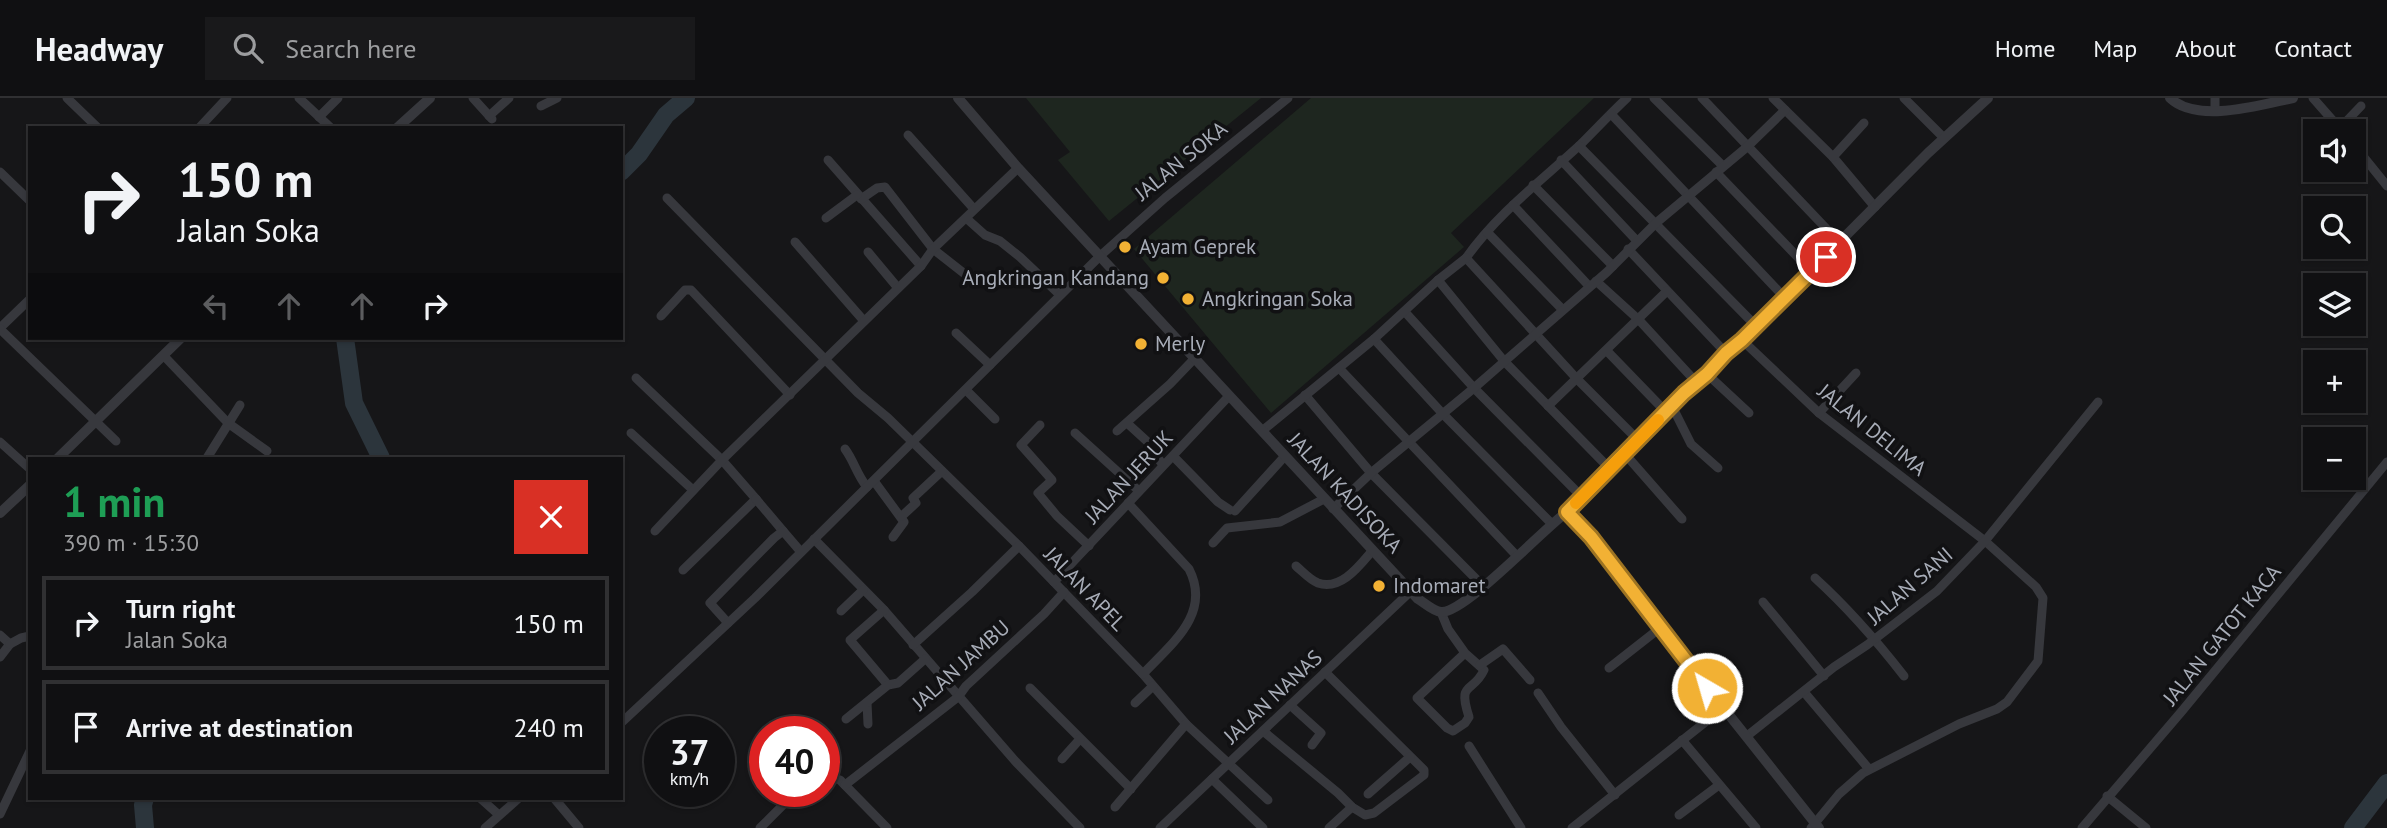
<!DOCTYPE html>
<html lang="en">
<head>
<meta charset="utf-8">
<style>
	body { margin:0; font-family:"PT Sans",sans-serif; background:#19191b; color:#f1f3f6; height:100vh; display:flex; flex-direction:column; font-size:26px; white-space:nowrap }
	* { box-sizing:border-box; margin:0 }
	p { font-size:23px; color:#9c9d9f }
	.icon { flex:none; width:38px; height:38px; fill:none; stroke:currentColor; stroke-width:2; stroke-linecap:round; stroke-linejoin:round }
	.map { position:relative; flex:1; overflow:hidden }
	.panel { position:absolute; left:28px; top:359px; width:595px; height:343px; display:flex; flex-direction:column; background:#101012; border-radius:0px; box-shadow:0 2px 5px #0004,0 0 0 2px #303032 }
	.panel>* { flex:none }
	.banner { position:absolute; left:28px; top:28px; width:595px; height:214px; border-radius:0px; box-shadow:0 2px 5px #0004,0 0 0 2px #303032; background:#101012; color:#f1f3f6; overflow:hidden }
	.tools { position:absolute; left:2303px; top:21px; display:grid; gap:14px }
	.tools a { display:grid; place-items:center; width:63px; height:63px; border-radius:0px; background:#101012; box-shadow:0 2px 5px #0004,0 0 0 2px #303032; font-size:35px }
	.speed { position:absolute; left:644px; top:618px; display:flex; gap:14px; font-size:35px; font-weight:700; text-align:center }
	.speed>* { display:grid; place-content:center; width:91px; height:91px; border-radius:50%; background:#101012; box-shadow:0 2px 5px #0004,0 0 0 2px #303032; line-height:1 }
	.speed small { font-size:18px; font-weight:400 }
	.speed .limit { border:10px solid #d22; background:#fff; color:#111 }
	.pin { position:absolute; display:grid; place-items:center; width:60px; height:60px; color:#fff; margin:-30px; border:4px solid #fff; border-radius:50%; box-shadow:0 2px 7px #0007 }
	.me { position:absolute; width:77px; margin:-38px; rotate:322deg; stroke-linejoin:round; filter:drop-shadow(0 0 5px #0008) }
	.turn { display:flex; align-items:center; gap:24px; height:147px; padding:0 35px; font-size:32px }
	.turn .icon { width:91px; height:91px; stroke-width:2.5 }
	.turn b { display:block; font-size:49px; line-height:60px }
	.lanes { display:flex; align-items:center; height:66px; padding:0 35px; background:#0003; justify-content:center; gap:35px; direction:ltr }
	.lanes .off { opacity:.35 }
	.round { display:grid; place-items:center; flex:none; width:74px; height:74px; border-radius:0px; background:#19191b }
	.headline { display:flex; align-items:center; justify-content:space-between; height:119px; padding:0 35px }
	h1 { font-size:42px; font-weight:700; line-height:52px; color:#1e9e55 }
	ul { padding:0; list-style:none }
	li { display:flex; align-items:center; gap:21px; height:94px; margin:0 14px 10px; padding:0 21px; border:4px solid #303032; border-radius:0px }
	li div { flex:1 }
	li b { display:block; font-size:26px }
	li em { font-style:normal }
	header { display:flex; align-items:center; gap:42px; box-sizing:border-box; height:98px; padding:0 35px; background:#101012; border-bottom:2px solid #303032 }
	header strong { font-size:33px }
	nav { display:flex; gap:38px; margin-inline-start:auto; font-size:24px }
	.search { width:490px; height:63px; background:#19191b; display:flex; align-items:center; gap:18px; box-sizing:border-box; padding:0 24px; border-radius:0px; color:#9c9d9f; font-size:26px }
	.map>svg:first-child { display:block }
</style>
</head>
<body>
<header>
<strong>Headway</strong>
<div class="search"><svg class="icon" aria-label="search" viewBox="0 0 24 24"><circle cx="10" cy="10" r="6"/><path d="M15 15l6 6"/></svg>Search here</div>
<nav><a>Home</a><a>Map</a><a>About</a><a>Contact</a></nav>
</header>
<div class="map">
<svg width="2387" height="730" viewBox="0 0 2387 730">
	<rect width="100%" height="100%" fill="#161618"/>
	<g fill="#1e261f">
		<polygon points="1026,0 1261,0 1109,123 1058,62 1070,54"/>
		<polygon points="1311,0 1594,0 1451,135 1464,149 1271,315 1134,151"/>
	</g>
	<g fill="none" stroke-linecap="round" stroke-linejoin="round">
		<g stroke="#2c353c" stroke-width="18">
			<polyline points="621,74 639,56 666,17 686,0"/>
			<polyline points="345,240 354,305 381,360"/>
			<polyline points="145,700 143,707 145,730"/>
			<polyline points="2353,730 2387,685"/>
		</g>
		<g stroke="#37383d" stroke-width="9">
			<polyline points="67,0 98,30"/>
			<polyline points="299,0 331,30"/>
			<polyline points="473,0 492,21"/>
			<path d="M1627,0C1611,15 1596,31 1581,46C1541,83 1498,115 1466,160L1577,281L1638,342"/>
			<polyline points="1654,0 1723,68"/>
			<polyline points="1702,0 1840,145"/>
			<polyline points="1773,0 1833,59 1875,109"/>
			<polyline points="1904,0 1944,40"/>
			<polyline points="2313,0 2342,33"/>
			<polyline points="541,8 557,0"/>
			<polyline points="2215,12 2215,0"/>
			<polyline points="1611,16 1784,199"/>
			<polyline points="489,18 509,0"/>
			<polyline points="319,19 338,0"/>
			<polyline points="199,30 227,0"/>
			<polyline points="2340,30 2361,8"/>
			<polyline points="908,37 974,111"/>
			<polyline points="2354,47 2387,88"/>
			<polyline points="1579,48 1756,228"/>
			<polyline points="1833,59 1864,25"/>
			<polyline points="828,62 921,168"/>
			<polyline points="1561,62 1637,143"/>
			<polyline points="0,74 30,103"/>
			<polyline points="1716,74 1811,173"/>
			<polyline points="1533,87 1613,168"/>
			<polyline points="667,100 858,295 888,320 1019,448 1143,576 1186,626 1268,702"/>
			<polyline points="861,101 877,90 885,89 933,151 975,184"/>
			<polyline points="1513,107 1589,188"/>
			<polyline points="826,120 857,97"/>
			<polyline points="966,120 985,137 1000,143 1020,159 1060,197"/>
			<polyline points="1487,134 1562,211"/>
			<polyline points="795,144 864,223"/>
			<polyline points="1628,151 1726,255"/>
			<polyline points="868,154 898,190"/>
			<polyline points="1438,182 1504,263 1610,371"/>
			<polyline points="1596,183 1639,222 1697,285"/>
			<polyline points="1405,214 1474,290 1582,399"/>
			<polyline points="661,218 685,192 691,192 790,297"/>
			<polyline points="0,230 30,201"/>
			<polyline points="0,231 116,343"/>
			<polyline points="956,235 990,267"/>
			<polyline points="1374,241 1442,315 1551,425"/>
			<polyline points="1742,242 1819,315 1985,443 2036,489 2043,500 2038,563 2007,604 1997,611 1959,626 1863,675 1839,696 1811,730"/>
			<polyline points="1607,253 1666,314"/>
			<polyline points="164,258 228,325 267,353"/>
			<polyline points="1339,270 1516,457"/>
			<polyline points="1707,276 1749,315"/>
			<polyline points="636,280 722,362 756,401 683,472"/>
			<polyline points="966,292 995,321"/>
			<polyline points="1305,297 1371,375 1484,489"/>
			<polyline points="1548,308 1667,193"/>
			<polyline points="1672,308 1691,346 1718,370"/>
			<polyline points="1819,315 1856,275"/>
			<polyline points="1127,325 1150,346 1151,351 1163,367"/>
			<polyline points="1040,327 1021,347 1052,382 1038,395 1057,418 1089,448"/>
			<polyline points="1117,333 1170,286 1194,261"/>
			<polyline points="1262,333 1374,241 1438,182 1466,160"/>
			<polyline points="631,335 693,392"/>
			<polyline points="1075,335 1139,393"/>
			<polyline points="0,344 30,371"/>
			<path d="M845,351C854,363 857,377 867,389"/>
			<polyline points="1625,356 1682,421"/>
			<polyline points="1173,358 1218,404 1230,412"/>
			<polyline points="207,360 240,307"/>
			<polyline points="874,383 904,424 893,439"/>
			<polyline points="756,401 783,433"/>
			<path d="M1128,405L1189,471C1212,516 1171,546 1143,576"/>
			<polyline points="1333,411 1371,375 1474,290 1607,174 1656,125 1747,49 1785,12"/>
			<polyline points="1235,413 1285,358"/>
			<polyline points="902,418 916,405 913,400 942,373"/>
			<polyline points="655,433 722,362 921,168 933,151 1018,70"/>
			<polyline points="814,441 884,512 1016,664 1080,730"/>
			<polyline points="1213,445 1227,430 1280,424 1324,401"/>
			<path d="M1296,468C1303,474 1310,482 1318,485C1341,493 1360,467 1372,453"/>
			<path d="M1815,480C1848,510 1876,542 1904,578"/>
			<polyline points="1054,484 1229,298"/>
			<polyline points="1763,504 1824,578"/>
			<polyline points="884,512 850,542 888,587"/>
			<polyline points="841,513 863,492"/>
			<path d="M1441,514L1448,531L1465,555L1484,572C1473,596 1457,582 1469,619L1465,625L1453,633L1447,630L1417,600L1465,555"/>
			<polyline points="728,525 710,505 774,440 783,433 801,454"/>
			<polyline points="0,537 10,546 0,559"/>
			<polyline points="10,546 21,540 30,538"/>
			<polyline points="913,547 972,494 1019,448"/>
			<polyline points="1480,567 1503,551 1530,582"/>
			<polyline points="1609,570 1660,530"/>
			<polyline points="1030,590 1131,691"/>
			<polyline points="1804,594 1869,671"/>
			<polyline points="1538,595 1561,629 1615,697"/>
			<polyline points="867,605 868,626"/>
			<polyline points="1135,605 1153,588"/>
			<polyline points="1290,607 1321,635 1312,647"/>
			<polyline points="846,621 888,587 898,585 925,561"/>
			<polyline points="621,625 755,500 1100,158 1165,100 1288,0"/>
			<polyline points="1263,633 1338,695 1352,709 1365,717 1374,715 1424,677 1424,672 1325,574"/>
			<polyline points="1747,638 1834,569 1867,547 1937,493 1985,443 2098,304"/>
			<polyline points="1682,642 1756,730"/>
			<polyline points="1469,648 1521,730"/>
			<polyline points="1062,661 1080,641"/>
			<polyline points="824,677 840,682 887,730"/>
			<polyline points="1212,681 1263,730"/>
			<polyline points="845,687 958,599 966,588 1044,516 1064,494"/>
			<polyline points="1368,696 1410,659"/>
			<polyline points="2107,698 2146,730"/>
			<polyline points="480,700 499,717"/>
			<polyline points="554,700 579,730"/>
			<polyline points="1115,709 1186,626"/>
			<polyline points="0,716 30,653"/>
			<polyline points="1679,717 1719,687"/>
			<polyline points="485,730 519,700"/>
			<polyline points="760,730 797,693"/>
			<polyline points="1160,730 1410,494"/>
			<polyline points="1329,730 1352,709"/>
			<polyline points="1572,730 1723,610"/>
			<polyline points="2082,730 2182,613 2387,364"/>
		</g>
		<g stroke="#37383d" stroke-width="10">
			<path d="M958,0L1018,70L1418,501C1425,505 1433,513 1441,514C1464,516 1543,431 1567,414L1591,439L1660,530L1819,730"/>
			<path d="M2170,0C2197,26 2260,7 2293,0"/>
			<polyline points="397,30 430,0"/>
			<polyline points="58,360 181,240"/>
			<polyline points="1567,414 1684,295 1756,228 1928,55 1988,0"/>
			<polyline points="0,415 30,387"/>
		</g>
	</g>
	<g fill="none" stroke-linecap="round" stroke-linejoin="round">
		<defs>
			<polyline id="route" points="1707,590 1591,439 1567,414 1684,295 1707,276 1726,255 1742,242 1826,159"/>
		</defs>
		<use href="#route" stroke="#9d7322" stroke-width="18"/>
		<use href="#route" stroke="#f2b134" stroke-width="12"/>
		<polyline stroke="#f59e0b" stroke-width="12" points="1576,405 1658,322"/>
	</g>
	<g fill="#f2b134" stroke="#111113" stroke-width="2.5">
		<circle cx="1125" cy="149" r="7"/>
		<circle cx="1163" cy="180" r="7"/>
		<circle cx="1188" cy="201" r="7"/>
		<circle cx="1141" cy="246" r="7"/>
		<circle cx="1379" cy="488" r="7"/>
	</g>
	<g text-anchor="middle" stroke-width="7" stroke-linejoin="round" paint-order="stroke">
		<g font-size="21" fill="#a8adb8" stroke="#111113">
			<text transform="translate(1181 63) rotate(-39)" y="7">JALAN SOKA</text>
			<text transform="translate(1872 332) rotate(39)" y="7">JALAN DELIMA</text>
			<text transform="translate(1129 379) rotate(-47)" y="7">JALAN JERUK</text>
			<text transform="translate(1345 395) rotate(47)" y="7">JALAN KADISOKA</text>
			<text transform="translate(1910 488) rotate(-41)" y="7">JALAN SANI</text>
			<text transform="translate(1085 491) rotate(46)" y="7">JALAN APEL</text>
			<text transform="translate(2222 537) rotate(-51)" y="7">JALAN GATOT KACA</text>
			<text transform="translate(961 567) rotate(-42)" y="7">JALAN JAMBU</text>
			<text transform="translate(1273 599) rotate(-43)" y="7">JALAN NANAS</text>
		</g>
		<g font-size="21" fill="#a8adb8" stroke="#111113" text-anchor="start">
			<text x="1139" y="156">Ayam Geprek</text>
			<text x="1149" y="187" text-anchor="end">Angkringan Kandang</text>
			<text x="1202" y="208">Angkringan Soka</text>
			<text x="1155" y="253">Merly</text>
			<text x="1393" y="495">Indomaret</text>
		</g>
	</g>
</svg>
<div class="tools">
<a><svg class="icon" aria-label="sound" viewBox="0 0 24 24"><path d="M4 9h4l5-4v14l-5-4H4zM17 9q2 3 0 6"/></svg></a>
<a><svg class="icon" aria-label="search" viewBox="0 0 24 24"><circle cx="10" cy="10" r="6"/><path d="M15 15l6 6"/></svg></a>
<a><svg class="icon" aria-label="layers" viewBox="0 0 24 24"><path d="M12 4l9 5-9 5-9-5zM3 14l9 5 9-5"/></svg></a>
<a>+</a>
<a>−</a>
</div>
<div class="speed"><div>37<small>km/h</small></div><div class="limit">40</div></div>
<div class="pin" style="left:1826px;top:159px;background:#d93025"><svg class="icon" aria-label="arrive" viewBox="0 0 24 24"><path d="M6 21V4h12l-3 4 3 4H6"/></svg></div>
<svg class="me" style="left:1707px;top:590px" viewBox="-20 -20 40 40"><circle r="17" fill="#f2b134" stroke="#fff" stroke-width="3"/><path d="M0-11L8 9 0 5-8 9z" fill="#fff"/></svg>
<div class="banner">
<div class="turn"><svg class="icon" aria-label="right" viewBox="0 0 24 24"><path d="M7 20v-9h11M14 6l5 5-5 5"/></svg><div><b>150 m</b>Jalan Soka</div></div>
<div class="lanes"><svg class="icon off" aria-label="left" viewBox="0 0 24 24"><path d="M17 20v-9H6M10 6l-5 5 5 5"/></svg><svg class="icon off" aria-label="ahead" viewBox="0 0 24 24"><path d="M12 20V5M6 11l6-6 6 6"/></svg><svg class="icon off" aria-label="ahead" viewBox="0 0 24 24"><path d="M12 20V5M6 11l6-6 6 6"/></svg><svg class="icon" aria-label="right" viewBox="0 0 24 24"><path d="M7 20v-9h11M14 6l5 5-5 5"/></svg></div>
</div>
<section class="panel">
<div class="headline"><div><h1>1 min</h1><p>390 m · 15:30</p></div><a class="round" style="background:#d93025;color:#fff"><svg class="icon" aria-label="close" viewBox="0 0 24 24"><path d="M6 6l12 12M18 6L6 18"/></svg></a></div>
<ul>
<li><svg class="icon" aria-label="right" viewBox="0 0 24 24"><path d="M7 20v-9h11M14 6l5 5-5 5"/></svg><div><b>Turn right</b><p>Jalan Soka</p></div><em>150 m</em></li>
<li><svg class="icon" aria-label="arrive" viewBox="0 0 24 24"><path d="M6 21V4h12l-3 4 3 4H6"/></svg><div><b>Arrive at destination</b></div><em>240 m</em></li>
</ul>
</section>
</div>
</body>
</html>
